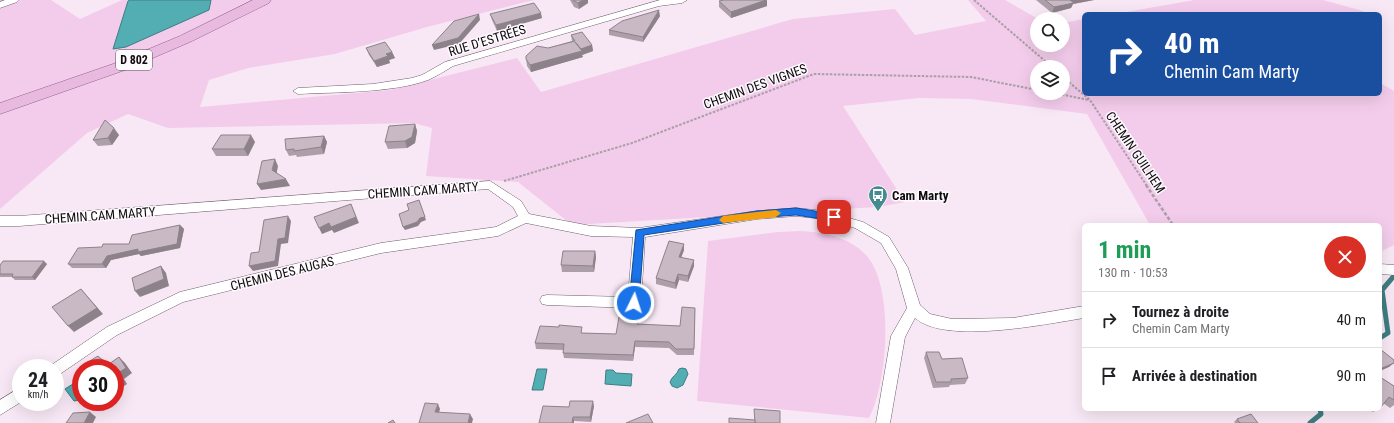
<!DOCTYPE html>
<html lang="fr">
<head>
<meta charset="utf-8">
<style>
	body { margin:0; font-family:"Roboto Condensed",sans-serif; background:#f2f2f2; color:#202124; height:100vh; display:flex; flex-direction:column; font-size:15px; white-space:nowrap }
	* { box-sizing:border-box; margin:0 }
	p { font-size:13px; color:#757577 }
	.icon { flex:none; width:22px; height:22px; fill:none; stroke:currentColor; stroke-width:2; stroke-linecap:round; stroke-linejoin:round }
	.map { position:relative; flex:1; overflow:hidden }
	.side { position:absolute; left:1082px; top:223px; width:300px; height:188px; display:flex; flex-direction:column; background:#fff; border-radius:6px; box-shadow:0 4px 16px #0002 }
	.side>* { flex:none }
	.hud { position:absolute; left:1082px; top:12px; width:300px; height:84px; border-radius:6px; box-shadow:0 4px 16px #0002; background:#1a4fa0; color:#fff; overflow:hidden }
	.controls { position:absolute; left:1030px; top:12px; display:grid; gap:8px }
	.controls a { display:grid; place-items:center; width:40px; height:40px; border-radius:50%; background:#fff; box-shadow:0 4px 16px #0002; font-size:20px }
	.speed { position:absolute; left:12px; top:359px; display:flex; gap:8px; font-size:20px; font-weight:700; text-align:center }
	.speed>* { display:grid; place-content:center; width:52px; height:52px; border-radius:50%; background:#fff; box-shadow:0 4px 16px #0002; line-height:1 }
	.speed small { font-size:10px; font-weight:400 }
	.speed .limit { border:6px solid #d22; background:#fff; color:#111 }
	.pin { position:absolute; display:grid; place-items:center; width:34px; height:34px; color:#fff; margin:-17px; border-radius:8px; box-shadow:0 2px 6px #0006 }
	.me { position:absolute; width:44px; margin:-22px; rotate:4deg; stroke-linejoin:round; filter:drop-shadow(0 0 3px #0008) }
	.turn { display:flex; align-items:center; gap:14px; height:84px; padding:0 16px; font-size:18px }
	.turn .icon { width:52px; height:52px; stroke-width:2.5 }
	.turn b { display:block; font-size:28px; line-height:34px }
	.round { display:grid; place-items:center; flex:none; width:42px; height:42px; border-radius:21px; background:#f2f2f2 }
	.headline { display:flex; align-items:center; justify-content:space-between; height:68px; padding:0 16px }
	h1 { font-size:24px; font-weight:700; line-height:30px; color:#1e9e55 }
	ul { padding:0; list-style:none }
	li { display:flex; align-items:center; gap:12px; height:56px; padding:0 16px; border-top:1px solid #e0e0e0 }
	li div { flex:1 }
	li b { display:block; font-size:15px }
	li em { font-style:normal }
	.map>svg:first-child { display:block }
</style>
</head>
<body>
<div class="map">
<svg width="1394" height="423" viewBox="0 0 1394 423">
	<rect width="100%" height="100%" fill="#f8e8f5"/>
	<g fill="#f3cceb" fill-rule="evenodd">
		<path d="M0,0H51L80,19L122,0H534L427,27L335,54L248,68L209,80L200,107L390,90L517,58L541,92L793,19L895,9L915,35L986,21L968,0H1005L1038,19L1037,45H1063V23L1084,19V94H1380V83L1394,91V245L1380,252V225H1150L1087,114L971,99L919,98L843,106L905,202L878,207L572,225L518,182L426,176L432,128L414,123L168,128L128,114L87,133L0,209ZM1037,67H1063V93H1037Z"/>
		<polygon points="1194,0 1323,0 1363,11 1366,14 1115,14"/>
		<path d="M800,231C822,232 849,237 865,254C895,284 888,382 869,418L697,401L708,241L778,232Z"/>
	</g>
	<g fill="#52aeb2" stroke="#3e7d81">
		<polygon points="130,0 211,0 209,10 126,47 113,49 128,1"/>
		<path d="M682,368L686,369L688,374L683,385L677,388L672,386L670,382C672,376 677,375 679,369Z"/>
		<polygon points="537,369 547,369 543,390 532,390"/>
		<polygon points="606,370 613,370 616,373 632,374 631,386 605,384"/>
		<polygon points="76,382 81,388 81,400 74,401 65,389"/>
	</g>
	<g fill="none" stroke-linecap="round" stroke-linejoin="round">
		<g stroke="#3e7d81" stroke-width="5">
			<polyline points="1380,338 1388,333 1382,290 1394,276"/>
			<polyline points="1310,423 1321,414 1320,409"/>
		</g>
		<defs>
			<g id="street">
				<polygon points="5,0 19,0 17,2 0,8 0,2"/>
				<path d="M660,0H687L682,3L659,6L453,66C445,71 437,76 428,80C393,93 337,92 298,94L293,91L298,88L373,84L412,78L422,75L445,62Z"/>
				<path d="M490,181L521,201L529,214L591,226L639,228L757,211L796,208L824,211L863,222L889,237L908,268L920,305L930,314L952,319L1013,318L1084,306V318C1046,324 945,345 915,318L905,337L890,423H876L891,336L907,308L896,269L881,243L855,228L824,219L796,216L757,219L645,237L641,303L639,307L634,308L547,305L542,304L540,300L542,296L547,295L628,297L633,237L591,236L526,223L498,236L381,253L183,302L117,335L60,374L55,376V368H49L50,366L107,327L180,292L381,243L496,227L518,216L513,207L488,189L19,226H0V216H19Z"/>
				<polygon points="1380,264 1394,265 1394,275 1380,274"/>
				<polygon points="21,387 21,402 0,415 0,400"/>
			</g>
			<polygon id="primary" points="253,0 271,0 269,3 190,42 125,70 0,114 0,103 113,64 180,36"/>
		</defs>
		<use href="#street" stroke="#6c5f6a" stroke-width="1"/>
		<use href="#primary" stroke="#925f89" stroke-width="1"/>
		<g stroke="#aa9ea8" stroke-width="2" stroke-dasharray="2.5 1.5" stroke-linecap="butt">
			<polyline points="974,0 1052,67"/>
			<polyline points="1063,77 1090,100 1147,186"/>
			<polyline points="1054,93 1089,100"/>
			<polyline points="504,181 632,143 814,74 971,77 1037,90"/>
		</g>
		<polyline stroke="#aa9ea8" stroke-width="2.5" stroke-dasharray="3.5 2" stroke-linecap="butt" points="1146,185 1173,225"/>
		<use href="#street" fill="#fff" fill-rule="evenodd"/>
		<use href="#primary" fill="#e8bae0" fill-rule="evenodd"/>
	</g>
	<g fill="#ad9fa9">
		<polygon points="570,0 588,0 588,3 579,9 574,7"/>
		<polygon points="767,0 767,6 731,18 719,7 719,1"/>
		<polygon points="1036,0 1094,0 1073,4 1071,8 1052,13"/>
		<polygon points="490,14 542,18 497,31 492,20"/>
		<polygon points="660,16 643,42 609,35 609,30"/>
		<polygon points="571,35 592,45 593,51 582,55 583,57 531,72 527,66 526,59 548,48 572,41"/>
		<polygon points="366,48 392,52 395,58 389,60 390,63 377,67 369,55"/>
		<polygon points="415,124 417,131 415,143 407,148 388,149 385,142"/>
		<polygon points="119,135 112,145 98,146 93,140"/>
		<polygon points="324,136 327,142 324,154 297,157 296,155 289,156 286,150"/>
		<polygon points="255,142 248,156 216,156 212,149"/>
		<polygon points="180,225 184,229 180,248 141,256 139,254 111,260 106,268 72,268 68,264 102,247 129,244"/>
		<polygon points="684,244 684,250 681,258 694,266 688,282 679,280 676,289 656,284 656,278"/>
		<polygon points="595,251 596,257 594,272 562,272 561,265"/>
		<polygon points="47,264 35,280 15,280 12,277 0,277 0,265"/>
		<polygon points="695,308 694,355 677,355 669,348 635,347 633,361 564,358 563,353 563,350 536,349 535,343 583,333 616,334 638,320 638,324 680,326"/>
		<polygon points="926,352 942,359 968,378 965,384 950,385 949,387 933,388 924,358"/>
		<polygon points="1380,377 1394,386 1394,405 1390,408 1383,403 1380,407"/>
		<polygon points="594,406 591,422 574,421 574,423 539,423 569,407"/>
		<polygon points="1369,409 1377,409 1373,412"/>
		<polygon points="1237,419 1258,423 1235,423 1234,422"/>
	</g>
	<g fill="#8d828a">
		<polygon points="583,0 588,0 588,3 579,9 578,3"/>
		<polygon points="767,0 767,6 731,18 731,12"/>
		<polygon points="1070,0 1094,0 1073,4 1071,8 1052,13 1054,7"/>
		<polygon points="659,10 660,16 643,42 643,37"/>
		<polygon points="541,13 542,18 497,31 496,25"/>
		<polygon points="479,14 480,20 459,44 434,50 432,45"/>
		<polygon points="592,45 593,51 582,55 583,57 531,72 530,65"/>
		<polygon points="392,52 395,58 389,60 390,63 377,67 374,61 386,54"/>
		<polygon points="415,124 417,131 415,143 407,148 405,141"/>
		<polygon points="114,128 119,135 112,145 108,138"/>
		<polygon points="251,135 255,142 248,156 244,149"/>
		<polygon points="324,136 327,142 324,154 321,147"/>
		<polygon points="275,159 278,166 276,177 272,170"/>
		<polygon points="286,179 290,186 261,190 257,184"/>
		<polygon points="419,200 426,220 421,222 418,226 405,230 403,227"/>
		<polygon points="351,204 359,223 334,233 332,230 322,234 319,228"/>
		<polygon points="288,216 291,221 288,243 281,244 278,266 253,271 249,266 278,239"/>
		<polygon points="180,225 184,229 180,248 141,256 139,254 111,260 106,268 102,264 107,256"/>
		<polygon points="684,244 684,250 679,263 679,257"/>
		<polygon points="595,251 596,257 594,272 593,266"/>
		<polygon points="694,260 694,266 688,282 688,276"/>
		<polygon points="44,261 47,264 35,280 32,277"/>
		<polygon points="161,266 166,273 169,286 140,297 135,291"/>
		<polygon points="678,274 679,280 676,289 675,283"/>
		<polygon points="81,289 103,314 74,332 68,326"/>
		<polygon points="635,341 635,347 633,361 633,355"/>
		<polygon points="98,356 105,361 110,368 106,366"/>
		<polygon points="119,357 125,363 132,373 124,379 127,384 115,392 115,382 118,373"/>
		<polygon points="1394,363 1389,367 1380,371 1380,369"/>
		<polygon points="593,401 594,406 591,422 590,417"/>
		<polygon points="438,404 440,409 438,417 435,412"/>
		<polygon points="90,412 96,417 93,423 84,423"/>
		<polygon points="470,414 473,419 472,423 468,423"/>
		<polygon points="573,417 574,421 574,423 572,423"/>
	</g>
	<g fill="#c9b9c5" stroke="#8d828a">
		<polygon points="573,0 583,0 578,3"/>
		<polygon points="724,0 766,0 731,12 719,1"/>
		<polygon points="1045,0 1070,0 1074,3 1054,7"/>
		<polygon points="534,3 541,13 496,25 490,14"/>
		<polygon points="659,10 643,37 609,30 622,21"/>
		<polygon points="479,14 458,38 432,45 454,21"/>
		<polygon points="582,32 592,45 581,49 575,42 582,51 530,65 526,59 526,56 537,46 548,48 575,41 571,35"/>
		<polygon points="385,42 392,52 386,54 388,56 374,61 366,48"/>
		<polygon points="105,120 114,128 108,138 93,140"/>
		<polygon points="415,124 412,137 405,141 385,142 389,126"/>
		<polygon points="221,135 251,135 244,149 212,149"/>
		<polygon points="324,136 321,147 294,151 294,149 286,150 285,139"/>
		<polygon points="275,159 272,170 286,179 257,184 262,161"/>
		<polygon points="419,200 425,217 420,218 417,222 403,227 399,214 409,210 407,204"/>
		<polygon points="351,204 356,217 331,227 329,223 319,228 314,217"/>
		<polygon points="288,216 285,238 278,239 275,261 249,266 251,253 259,252 264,220"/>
		<polygon points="180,225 177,244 138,252 138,249 107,256 102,264 68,264 78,248 102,247 103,244 129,244 132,235"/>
		<polygon points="669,241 684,244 679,257 694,260 688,276 678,274 675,283 656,278"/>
		<polygon points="563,251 595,251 593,266 561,265"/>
		<polygon points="3,261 44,261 32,277 12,277 13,274 0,274 0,265"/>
		<polygon points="161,266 164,279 135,291 132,278"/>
		<polygon points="81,289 97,308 68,326 52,307"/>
		<polygon points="682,307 695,308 694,349 676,349 669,342 635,341 633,355 563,353 564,344 535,343 540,326 559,327 559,325 582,327 581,333 616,334 619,317 638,320 637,324 680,326"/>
		<polygon points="1380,349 1394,360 1394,363 1380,369"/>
		<polygon points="926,352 939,352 942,359 962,358 968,378 951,379 951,382 936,382"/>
		<polygon points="98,356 106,366 119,357 126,368 118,373 121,378 115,382 115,368 81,368 80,367"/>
		<polygon points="1380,377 1394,386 1394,400 1389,397 1381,407 1380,406"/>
		<polygon points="570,401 593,401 590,417 573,417 572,423 539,423 543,406 569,407"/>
		<polygon points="425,403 438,404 435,412 470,414 468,423 419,423"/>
		<polygon points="754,409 780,411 780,423 755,423"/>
		<polygon points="90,412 84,423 66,423 73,413"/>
		<polygon points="648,414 653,423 626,423"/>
		<polygon points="1251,414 1258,423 1240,423 1237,419"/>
		<polygon points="729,418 755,420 755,423 729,423"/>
		<polygon points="393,420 395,423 388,423"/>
	</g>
	<polygon fill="#1a73e8" stroke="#114b97" points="796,208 834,214 838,217 834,221 796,215 757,218 644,235 639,303 638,306 634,307 631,306 629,303 636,230 757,211"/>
	<polygon fill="#f59e0b" points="776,210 781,213 776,217 723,223 719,220 723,216"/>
	<defs>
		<symbol id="bus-pin" viewBox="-11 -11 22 30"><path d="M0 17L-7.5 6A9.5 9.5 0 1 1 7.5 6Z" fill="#448b8f" stroke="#fdfafd"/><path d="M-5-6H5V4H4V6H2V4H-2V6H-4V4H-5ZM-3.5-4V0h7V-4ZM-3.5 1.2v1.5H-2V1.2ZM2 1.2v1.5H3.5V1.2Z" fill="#fff"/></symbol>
	</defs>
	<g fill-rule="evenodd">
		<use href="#bus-pin" x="867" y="184" width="22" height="30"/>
	</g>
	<g text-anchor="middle" stroke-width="3" stroke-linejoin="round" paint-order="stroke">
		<rect fill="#fdfafd" stroke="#575356" stroke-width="1" x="116" y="50" width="36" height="20" rx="3"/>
		<g font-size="12" font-weight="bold" fill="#100b0f">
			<text x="134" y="64">D 802</text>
		</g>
		<g font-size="13" fill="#100b0f" stroke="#fdfafd">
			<text transform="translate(487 40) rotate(-17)" y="5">RUE D’ESTRÉES</text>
			<text transform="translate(755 86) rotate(-20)" y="5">CHEMIN DES VIGNES</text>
			<text transform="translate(1136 152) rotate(56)" y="5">CHEMIN GUILHEM</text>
			<text transform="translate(423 190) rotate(-4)" y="5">CHEMIN CAM MARTY</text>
			<text transform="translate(100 215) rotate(-4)" y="5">CHEMIN CAM MARTY</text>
			<text transform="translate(282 273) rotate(-14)" y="5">CHEMIN DES AUGAS</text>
		</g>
		<g font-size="13" font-weight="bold" fill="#100b0f" stroke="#fdfafd" text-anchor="start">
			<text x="892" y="200">Cam Marty</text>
		</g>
	</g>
</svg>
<div class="controls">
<a><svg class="icon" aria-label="search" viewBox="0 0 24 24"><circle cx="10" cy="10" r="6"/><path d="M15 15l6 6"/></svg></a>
<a><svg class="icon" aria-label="layers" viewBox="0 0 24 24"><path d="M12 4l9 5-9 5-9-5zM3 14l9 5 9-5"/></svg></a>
</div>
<div class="speed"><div>24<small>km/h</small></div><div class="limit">30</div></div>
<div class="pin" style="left:834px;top:217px;background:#d93025"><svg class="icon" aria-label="arrive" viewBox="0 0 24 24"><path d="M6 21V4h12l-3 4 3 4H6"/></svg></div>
<svg class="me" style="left:634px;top:303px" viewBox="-20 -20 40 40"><circle r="17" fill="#1a73e8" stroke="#fff" stroke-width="3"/><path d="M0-11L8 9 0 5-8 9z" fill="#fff"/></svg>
<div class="hud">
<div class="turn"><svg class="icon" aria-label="right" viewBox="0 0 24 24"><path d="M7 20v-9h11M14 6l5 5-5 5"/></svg><div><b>40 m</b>Chemin Cam Marty</div></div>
</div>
<section class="side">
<div class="headline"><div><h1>1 min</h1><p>130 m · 10:53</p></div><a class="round" style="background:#d93025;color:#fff"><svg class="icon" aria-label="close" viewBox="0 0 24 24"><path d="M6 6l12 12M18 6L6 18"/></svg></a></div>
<ul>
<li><svg class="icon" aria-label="right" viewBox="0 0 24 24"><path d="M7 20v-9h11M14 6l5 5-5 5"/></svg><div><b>Tournez à droite</b><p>Chemin Cam Marty</p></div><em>40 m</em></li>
<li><svg class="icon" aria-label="arrive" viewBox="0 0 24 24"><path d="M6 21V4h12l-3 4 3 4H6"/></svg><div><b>Arrivée à destination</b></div><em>90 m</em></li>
</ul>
</section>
</div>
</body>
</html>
